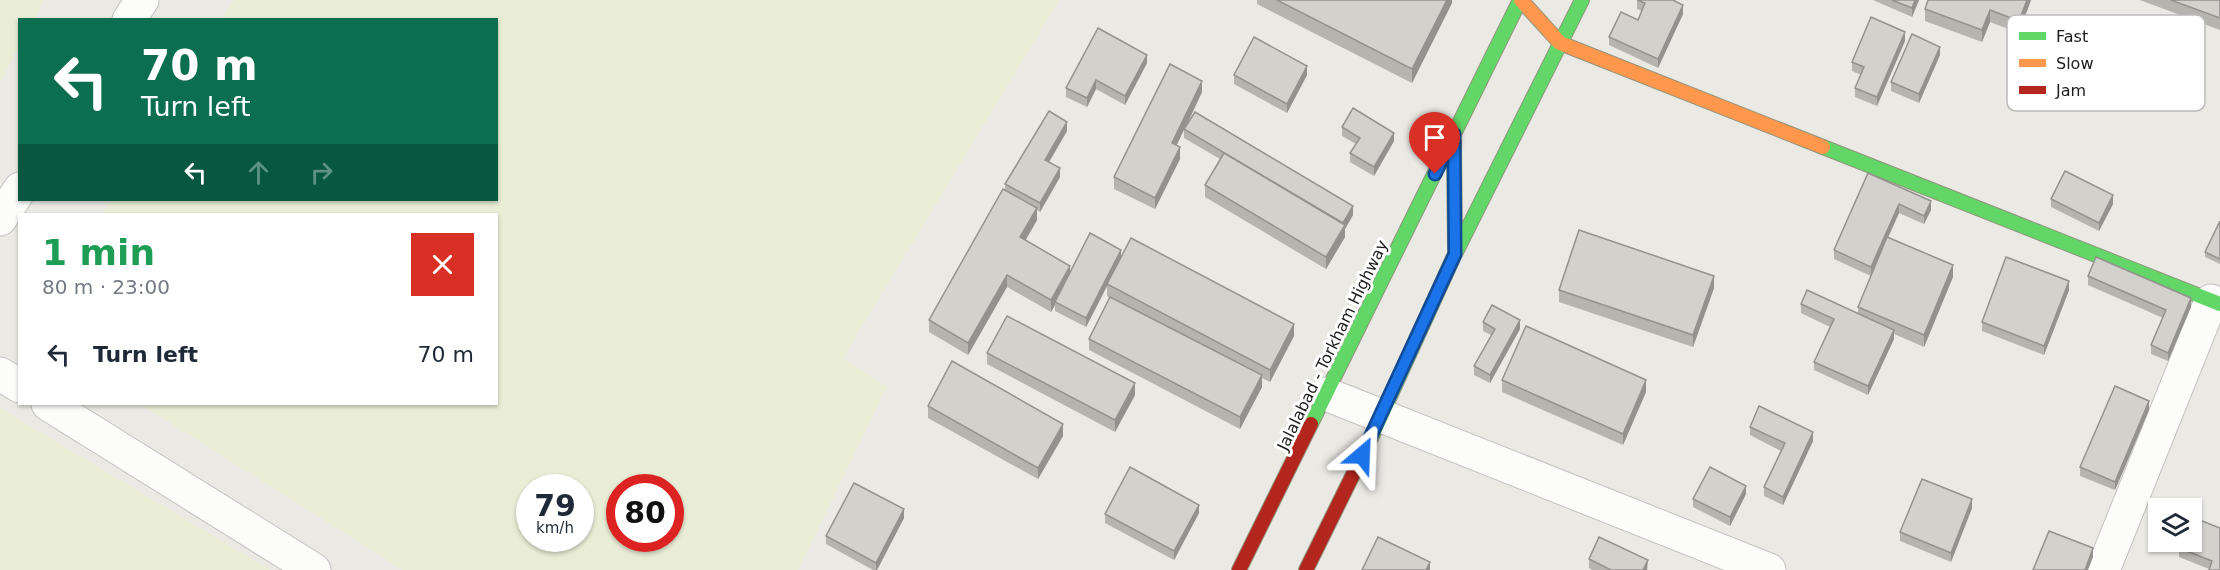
<!DOCTYPE html>
<html lang="en">
<head>
<meta charset="utf-8">
<style>
	body { margin:0; font-family:"DejaVu Sans",sans-serif; background:#f2f2f3; color:#1f2937; height:100vh; display:flex; flex-direction:column; font-size:22px; white-space:nowrap }
	* { box-sizing:border-box; margin:0 }
	p { font-size:20px; color:#747a83 }
	.icon { flex:none; width:33px; height:33px; fill:none; stroke:currentColor; stroke-width:2; stroke-linecap:round; stroke-linejoin:round }
	.map { position:relative; flex:1; overflow:hidden }
	.details { position:absolute; left:18px; top:213px; width:480px; height:192px; display:flex; flex-direction:column; background:#fff; border-radius:0px; box-shadow:0 2px 4px #0004 }
	.details>* { flex:none }
	.guide { position:absolute; left:18px; top:18px; width:480px; height:183px; border-radius:0px; box-shadow:0 2px 4px #0004; background:#0b6e4f; color:#fff; overflow:hidden }
	.buttons { position:absolute; left:2148px; top:498px; display:grid; gap:12px }
	.buttons a { display:grid; place-items:center; width:54px; height:54px; border-radius:0px; background:#fff; box-shadow:0 2px 4px #0004; font-size:30px }
	.speed { position:absolute; left:516px; top:474px; display:flex; gap:12px; font-size:30px; font-weight:700; text-align:center }
	.speed>* { display:grid; place-content:center; width:78px; height:78px; border-radius:50%; background:#fff; box-shadow:0 2px 4px #0004; line-height:1 }
	.speed small { font-size:15px; font-weight:400 }
	.speed .limit { border:9px solid #d22; background:#fff; color:#111 }
	.pin { position:absolute; display:grid; place-items:center; width:51px; height:51px; color:#fff; margin:-62px -26px; border-radius:50% 50% 50% 0; rotate:-45deg; box-shadow:0 0 6px #0007 }
	.pin .icon { rotate:45deg }
	.me { position:absolute; width:66px; margin:-33px; rotate:26deg; stroke-linejoin:round; filter:drop-shadow(0 0 4px #0008) }
	.turn { display:flex; align-items:center; gap:21px; height:126px; padding:0 24px; font-size:27px }
	.turn .icon { width:78px; height:78px; stroke-width:2.5 }
	.turn b { display:block; font-size:42px; line-height:51px }
	.lanes { display:flex; align-items:center; height:57px; padding:0 24px; background:#0003; justify-content:center; gap:30px; direction:ltr }
	.lanes .off { opacity:.35 }
	.round { display:grid; place-items:center; flex:none; width:63px; height:63px; border-radius:0px; background:#f2f2f3 }
	.head { display:flex; align-items:center; justify-content:space-between; height:102px; padding:0 24px }
	h1 { font-size:36px; font-weight:800; line-height:45px; color:#1e9e55 }
	ul { padding:0; list-style:none }
	li { display:flex; align-items:center; gap:18px; height:78px; padding:0 24px }
	li div { flex:1 }
	li b { display:block; font-size:22px }
	li em { font-style:normal }
	.map>svg:first-child { display:block }
</style>
</head>
<body>
<div class="map">
<svg width="2220" height="570" viewBox="0 0 2220 570">
	<rect width="100%" height="100%" fill="#eae9e4"/>
	<g fill="#e9edd5" fill-rule="evenodd">
		<polygon points="0,0 44,0 34,19 20,20 19,46 0,83"/>
		<path d="M234,0H1059L843,358L887,387L798,570H403L140,404H496V214H102L111,200H496V20L222,19ZM530,488H580V538H530ZM620,488H670V538H620Z"/>
		<polygon points="0,408 270,570 0,570"/>
	</g>
	<g fill="none" stroke-linecap="round" stroke-linejoin="round">
		<defs>
			<g id="street">
				<polyline points="129,20 142,0"/>
				<polyline points="0,219 20,189"/>
				<polyline points="0,374 20,386"/>
				<polyline points="1326,394 1769,570"/>
				<polyline points="48,404 314,570"/>
				<polyline points="2103,570 2211,301"/>
			</g>
			<g id="fast">
				<polyline points="1454,142 1455,249"/>
				<polyline points="1823,147 2220,304"/>
				<polyline points="1311,424 1520,0"/>
				<polyline points="1371,438 1455,254 1582,0"/>
			</g>
			<polyline id="slow" points="1521,0 1560,43 1823,147"/>
			<g id="jam">
				<polyline points="1239,570 1311,424"/>
				<polyline points="1306,570 1371,438"/>
			</g>
		</defs>
		<use href="#street" stroke="#c3c2c0" stroke-width="35"/>
		<use href="#fast" stroke="#90947c" stroke-width="16"/>
		<use href="#slow" stroke="#90947c" stroke-width="16"/>
		<use href="#jam" stroke="#90947c" stroke-width="16"/>
		<use href="#street" stroke="#fcfcfb" stroke-width="33"/>
		<use href="#fast" stroke="#63d668" stroke-width="14"/>
		<use href="#slow" stroke="#ff974d" stroke-width="14"/>
		<use href="#jam" stroke="#b3261e" stroke-width="14"/>
	</g>
	<g fill="#b5b4af">
		<polygon points="1257,0 1452,0 1452,3 1412,83 1257,4"/>
		<polygon points="1637,0 1683,14 1658,68 1609,45 1609,37 1638,20 1642,11 1637,9"/>
		<polygon points="1873,0 1919,0 1912,17"/>
		<polygon points="2031,0 2019,33 1990,22 1982,42 1925,21 1925,9"/>
		<polygon points="2140,0 2220,0 2220,30"/>
		<polygon points="1905,41 1877,106 1855,97 1855,88 1861,75 1852,71 1852,62"/>
		<polygon points="1940,55 1919,103 1891,91 1891,82"/>
		<polygon points="1147,63 1125,105 1096,89 1087,107 1066,97 1066,88"/>
		<polygon points="1234,75 1307,75 1287,113 1234,84"/>
		<polygon points="1202,92 1185,129 1353,215 1345,229 1345,237 1326,269 1205,197 1205,185 1220,159 1184,138 1184,129 1176,146 1180,159 1155,209 1114,189 1114,177"/>
		<polygon points="1342,127 1394,141 1374,176 1350,162 1350,153 1356,144 1342,136"/>
		<polygon points="1067,131 1049,162 1060,177 1040,212 1037,210 1037,220 1026,240 1070,271 1121,257 1294,336 1270,382 1262,378 1262,387 1240,429 1089,350 1089,339 1110,298 1107,296 1107,286 1086,327 1055,311 1055,305 1051,312 1007,287 968,355 929,332 929,320 1005,190 1005,184"/>
		<polygon points="1868,173 1931,210 1924,224 1899,213 1888,237 1953,277 1924,347 1894,334 1894,339 1868,395 1814,370 1814,362 1830,327 1801,313 1801,304 1858,314 1858,307 1871,276 1834,259 1834,250"/>
		<polygon points="2051,199 2113,204 2099,231 2051,207"/>
		<polygon points="2220,221 2220,264 2205,257 2205,252"/>
		<polygon points="2088,276 2191,307 2168,361 2151,354 2151,345 2163,318 2088,285"/>
		<polygon points="1714,288 1693,347 1559,302 1559,290"/>
		<polygon points="2069,290 2044,355 1982,331 1982,322"/>
		<polygon points="1483,322 1520,329 1490,383 1474,375 1474,366 1491,335 1483,331"/>
		<polygon points="987,353 1135,395 1115,432 987,364"/>
		<polygon points="1502,380 1646,392 1623,445 1502,392"/>
		<polygon points="928,406 1063,436 1038,479 928,418"/>
		<polygon points="2149,410 2115,490 2080,476 2080,467"/>
		<polygon points="1750,427 1813,441 1783,505 1764,496 1764,487 1781,451 1750,435"/>
		<polygon points="1746,494 1730,526 1693,507 1693,499"/>
		<polygon points="1972,508 1951,562 1900,541 1900,532"/>
		<polygon points="1199,513 1174,560 1105,523 1105,514"/>
		<polygon points="904,518 877,570 873,570 826,544 826,536"/>
		<polygon points="2220,528 2220,570 2209,569 2179,557 2179,548"/>
		<polygon points="1589,559 1648,569 1647,570 1592,570 1589,568"/>
	</g>
	<g fill="#94928f">
		<polygon points="1447,0 1452,0 1452,3 1412,83 1412,69"/>
		<polygon points="1915,0 1919,0 1912,17 1912,8"/>
		<polygon points="2027,0 2031,0 2019,33 2019,21"/>
		<polygon points="1683,5 1683,14 1658,68 1658,59"/>
		<polygon points="1990,10 1990,22 1982,42 1982,30"/>
		<polygon points="1905,32 1905,41 1877,106 1877,97"/>
		<polygon points="1940,47 1940,55 1919,103 1919,94"/>
		<polygon points="1147,55 1147,63 1125,105 1125,96"/>
		<polygon points="1307,66 1307,75 1287,113 1287,104"/>
		<polygon points="1096,80 1096,89 1087,107 1087,98"/>
		<polygon points="1202,81 1202,92 1172,155 1172,143"/>
		<polygon points="1067,122 1067,131 1045,169 1045,160"/>
		<polygon points="1394,133 1394,141 1374,176 1374,167"/>
		<polygon points="1180,147 1180,159 1155,209 1155,198"/>
		<polygon points="1060,168 1060,177 1040,212 1040,203"/>
		<polygon points="2113,195 2113,204 2099,231 2099,223"/>
		<polygon points="1931,201 1931,210 1924,224 1924,216"/>
		<polygon points="1899,204 1899,213 1871,276 1871,267"/>
		<polygon points="1353,206 1353,215 1345,229 1345,237 1326,269 1326,257 1343,228 1343,223"/>
		<polygon points="1037,208 1037,220 1020,249 1020,237"/>
		<polygon points="1121,250 1121,259 1086,327 1086,318"/>
		<polygon points="1953,265 1953,277 1924,347 1924,335"/>
		<polygon points="1070,266 1070,278 1055,302 1055,305 1051,312 1051,300"/>
		<polygon points="1007,275 1007,287 968,355 968,343"/>
		<polygon points="1714,276 1714,288 1693,347 1693,335"/>
		<polygon points="2069,281 2069,290 2044,355 2044,346"/>
		<polygon points="2191,298 2191,307 2168,361 2168,353"/>
		<polygon points="1520,320 1520,329 1490,383 1490,375"/>
		<polygon points="1294,324 1294,336 1270,382 1270,370"/>
		<polygon points="1894,330 1894,339 1868,395 1868,386"/>
		<polygon points="1262,375 1262,387 1240,429 1240,417"/>
		<polygon points="1646,380 1646,392 1623,445 1623,434"/>
		<polygon points="1135,383 1135,395 1115,432 1115,420"/>
		<polygon points="2149,401 2149,410 2115,490 2115,482"/>
		<polygon points="1063,424 1063,436 1038,479 1038,468"/>
		<polygon points="1813,432 1813,441 1783,505 1783,497"/>
		<polygon points="1746,486 1746,494 1730,526 1730,517"/>
		<polygon points="1972,499 1972,508 1951,562 1951,553"/>
		<polygon points="1199,505 1199,513 1174,560 1174,551"/>
		<polygon points="904,509 904,518 877,570 876,570 876,563"/>
		<polygon points="2093,548 2093,557 2088,570 2085,570"/>
		<polygon points="1648,560 1647,570 1643,570"/>
		<polygon points="1430,562 1430,570 1426,570"/>
	</g>
	<g fill="#d3d1cc" stroke="#94928f" stroke-width="1.5">
		<polygon points="1277,0 1447,0 1412,69"/>
		<polygon points="1637,0 1673,0 1683,5 1658,59 1609,37 1621,12 1638,20 1645,3"/>
		<polygon points="1892,0 1915,0 1912,8"/>
		<polygon points="1928,0 2027,0 2019,21 1990,10 1982,30 1925,9"/>
		<polygon points="2171,0 2220,0 2220,18"/>
		<polygon points="1871,17 1905,32 1877,97 1855,88 1864,67 1852,62"/>
		<polygon points="1098,28 1147,55 1125,96 1096,80 1087,98 1066,88"/>
		<polygon points="1912,34 1940,47 1919,94 1891,82"/>
		<polygon points="1254,37 1307,66 1287,104 1234,75"/>
		<polygon points="1170,64 1202,81 1172,143 1180,147 1155,198 1114,177"/>
		<polygon points="1353,108 1394,133 1374,167 1350,153 1360,138 1342,127"/>
		<polygon points="1049,111 1067,122 1045,160 1060,168 1040,203 1005,184"/>
		<polygon points="1195,112 1353,206 1343,223 1184,129"/>
		<polygon points="1224,153 1345,225 1326,257 1205,185"/>
		<polygon points="2065,171 2113,195 2099,223 2051,199"/>
		<polygon points="1868,173 1931,201 1924,216 1899,204 1871,267 1834,250"/>
		<polygon points="1003,189 1037,208 1020,237 1070,266 1051,300 1007,275 968,343 929,320"/>
		<polygon points="2220,221 2220,259 2205,252"/>
		<polygon points="1579,230 1714,276 1693,335 1559,290"/>
		<polygon points="1090,233 1121,250 1086,318 1055,302"/>
		<polygon points="1887,237 1953,265 1924,335 1858,307"/>
		<polygon points="1131,238 1294,324 1270,370 1107,284"/>
		<polygon points="2006,257 2069,281 2044,346 1982,322"/>
		<polygon points="2096,257 2191,298 2168,353 2151,345 2166,310 2088,276"/>
		<polygon points="1807,290 1894,330 1868,386 1814,362 1834,319 1801,304"/>
		<polygon points="1110,297 1262,375 1240,417 1089,339"/>
		<polygon points="1492,305 1520,320 1490,375 1474,366 1495,329 1483,322"/>
		<polygon points="1007,316 1135,383 1115,420 987,353"/>
		<polygon points="1526,326 1646,380 1623,434 1502,380"/>
		<polygon points="952,361 1063,424 1038,468 928,406"/>
		<polygon points="2115,386 2149,401 2115,482 2080,467"/>
		<polygon points="1759,406 1813,432 1783,497 1764,487 1785,443 1750,427"/>
		<polygon points="1130,467 1199,505 1174,551 1105,514"/>
		<polygon points="1710,467 1746,486 1730,517 1693,499"/>
		<polygon points="1922,479 1972,499 1951,553 1900,532"/>
		<polygon points="854,483 904,509 876,563 826,536"/>
		<polygon points="2192,517 2220,528 2220,570 2209,570 2212,561 2179,548 2181,542 2192,542"/>
		<polygon points="2049,531 2093,548 2085,570 2033,570"/>
		<polygon points="1378,537 1430,562 1426,570 1362,570"/>
		<polygon points="1599,537 1648,560 1643,570 1611,570 1589,559"/>
	</g>
	<g fill="none" stroke-linecap="round" stroke-linejoin="round">
		<defs>
			<polyline id="route" points="1362,455 1455,254 1454,134 1435,174"/>
		</defs>
		<use href="#route" stroke="#114b97" stroke-width="15"/>
		<use href="#route" stroke="#1a73e8" stroke-width="10"/>
	</g>
	<g text-anchor="middle" stroke-width="6" stroke-linejoin="round" paint-order="stroke">
		<g font-size="16" fill="#1c1c1c" stroke="#fff">
			<text transform="translate(1332 345) rotate(-64)" y="6">Jalalabad - Torkham Highway</text>
		</g>
	</g>
	<rect x="2007" y="15" width="198" height="96" rx="9" fill="#fff" stroke="#bbb" stroke-width="1.5"/>
	<rect x="2019" y="32" width="27" height="8" fill="#63d668"/>
	<rect x="2019" y="59" width="27" height="8" fill="#ff974d"/>
	<rect x="2019" y="86" width="27" height="8" fill="#b3261e"/>
	<g font-size="16" fill="#1c1c1c">
		<text x="2056" y="42">Fast</text>
		<text x="2056" y="69">Slow</text>
		<text x="2056" y="96">Jam</text>
	</g>
</svg>
<div class="buttons">
<a><svg class="icon" aria-label="layers" viewBox="0 0 24 24"><path d="M12 4l9 5-9 5-9-5zM3 14l9 5 9-5"/></svg></a>
</div>
<div class="speed"><div>79<small>km/h</small></div><div class="limit">80</div></div>
<div class="pin" style="left:1435px;top:174px;background:#d93025"><svg class="icon" aria-label="arrive" viewBox="0 0 24 24"><path d="M6 21V4h12l-3 4 3 4H6"/></svg></div>
<svg class="me" style="left:1362px;top:455px" viewBox="-20 -20 40 40"><path d="M0-17L14 15 0 8-14 15z" fill="#1a73e8" stroke="#fff" stroke-width="4"/></svg>
<div class="guide">
<div class="turn"><svg class="icon" aria-label="left" viewBox="0 0 24 24"><path d="M17 20v-9H6M10 6l-5 5 5 5"/></svg><div><b>70 m</b>Turn left</div></div>
<div class="lanes"><svg class="icon" aria-label="left" viewBox="0 0 24 24"><path d="M17 20v-9H6M10 6l-5 5 5 5"/></svg><svg class="icon off" aria-label="ahead" viewBox="0 0 24 24"><path d="M12 20V5M6 11l6-6 6 6"/></svg><svg class="icon off" aria-label="right" viewBox="0 0 24 24"><path d="M7 20v-9h11M14 6l5 5-5 5"/></svg></div>
</div>
<section class="details">
<div class="head"><div><h1>1 min</h1><p>80 m · 23:00</p></div><a class="round" style="background:#d93025;color:#fff"><svg class="icon" aria-label="close" viewBox="0 0 24 24"><path d="M6 6l12 12M18 6L6 18"/></svg></a></div>
<ul>
<li><svg class="icon" aria-label="left" viewBox="0 0 24 24"><path d="M17 20v-9H6M10 6l-5 5 5 5"/></svg><div><b>Turn left</b></div><em>70 m</em></li>
</ul>
</section>
</div>
</body>
</html>
